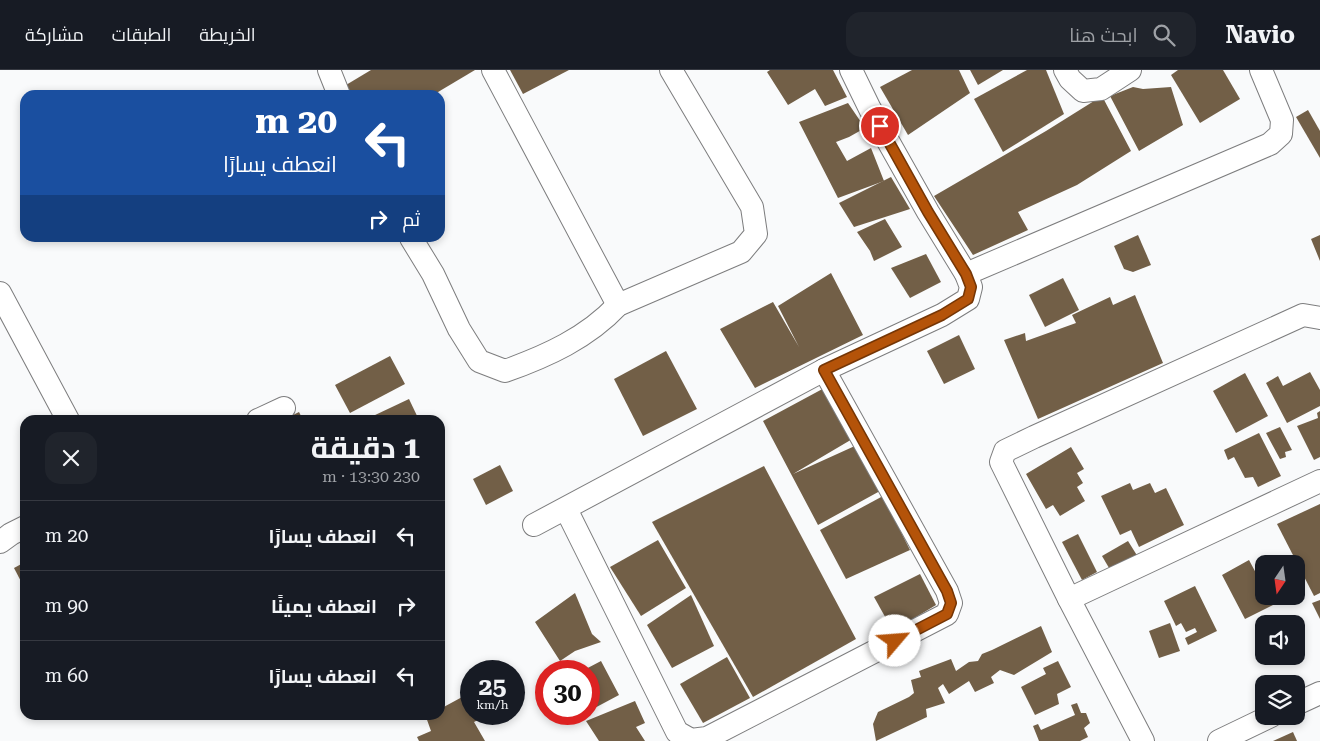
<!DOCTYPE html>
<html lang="ar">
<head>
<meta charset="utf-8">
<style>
	body { margin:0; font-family:"Roboto Serif",Cairo,serif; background:#20242c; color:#f1f3f6; direction:rtl; height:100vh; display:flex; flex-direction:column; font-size:19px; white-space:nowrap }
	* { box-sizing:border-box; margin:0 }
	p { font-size:16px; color:#9ea1a6 }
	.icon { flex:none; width:28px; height:28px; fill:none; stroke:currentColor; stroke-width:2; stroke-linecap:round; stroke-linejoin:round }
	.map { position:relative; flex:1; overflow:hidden; direction:ltr }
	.side { position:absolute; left:20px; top:345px; width:425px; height:305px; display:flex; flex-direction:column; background:#171b24; border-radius:15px; box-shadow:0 2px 8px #0003; direction:rtl }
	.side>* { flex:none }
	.top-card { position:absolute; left:20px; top:20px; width:425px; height:152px; border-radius:15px; box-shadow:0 2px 8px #0003; direction:rtl; background:#1a4fa0; color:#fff; overflow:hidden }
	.needle { width:32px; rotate:193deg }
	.controls { position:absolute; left:1255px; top:485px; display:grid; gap:10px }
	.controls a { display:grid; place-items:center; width:50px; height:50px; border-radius:10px; background:#171b24; box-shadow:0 2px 8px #0003; font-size:25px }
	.speed { position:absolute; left:460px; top:590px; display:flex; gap:10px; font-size:25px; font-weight:700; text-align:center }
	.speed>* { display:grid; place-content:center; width:65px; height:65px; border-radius:50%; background:#171b24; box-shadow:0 2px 8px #0003; line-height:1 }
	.speed small { font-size:12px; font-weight:400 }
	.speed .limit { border:8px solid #d22; background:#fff; color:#111 }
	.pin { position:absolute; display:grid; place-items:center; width:42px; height:42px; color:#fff; margin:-21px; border:2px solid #fff; border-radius:50%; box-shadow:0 1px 5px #0007 }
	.me { position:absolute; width:55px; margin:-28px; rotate:63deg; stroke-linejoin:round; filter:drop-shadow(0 0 4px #0008) }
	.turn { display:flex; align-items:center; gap:18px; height:105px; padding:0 25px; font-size:22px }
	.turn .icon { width:65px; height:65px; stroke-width:2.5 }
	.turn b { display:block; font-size:35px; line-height:42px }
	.then { display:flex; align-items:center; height:48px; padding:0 25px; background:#0003; gap:10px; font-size:19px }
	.round { display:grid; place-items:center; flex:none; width:52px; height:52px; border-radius:15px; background:#20242c }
	.overview { display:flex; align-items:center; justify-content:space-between; height:85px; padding:0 25px }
	h1 { font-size:30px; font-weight:700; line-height:38px }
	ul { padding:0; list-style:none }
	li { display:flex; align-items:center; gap:15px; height:70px; padding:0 25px; border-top:1px solid #363941 }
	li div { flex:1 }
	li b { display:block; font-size:19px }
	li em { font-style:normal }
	header { display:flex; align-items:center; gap:30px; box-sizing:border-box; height:70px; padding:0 25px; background:#171b24; border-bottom:1px solid #363941 }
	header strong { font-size:24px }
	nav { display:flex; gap:28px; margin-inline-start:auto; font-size:18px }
	.search { width:350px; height:45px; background:#20242c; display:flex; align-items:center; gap:12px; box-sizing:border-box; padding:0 18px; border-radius:15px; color:#9ea1a6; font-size:19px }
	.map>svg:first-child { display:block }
</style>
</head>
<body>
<header>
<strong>Navio</strong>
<div class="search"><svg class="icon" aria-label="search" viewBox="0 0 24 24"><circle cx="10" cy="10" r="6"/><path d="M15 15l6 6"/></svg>ابحث هنا</div>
<nav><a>الخريطة</a><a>الطبقات</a><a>مشاركة</a></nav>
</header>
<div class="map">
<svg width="1320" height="671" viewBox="0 0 1320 671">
	<rect width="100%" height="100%" fill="#f9fafb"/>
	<g fill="#725f47">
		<polygon points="371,0 475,0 433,25 346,25 341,18"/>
		<polygon points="510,0 569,0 523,24"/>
		<polygon points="770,0 833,0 847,27 825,36 815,19 788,35 767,2"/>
		<polygon points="912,0 959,0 970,23 908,65 880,17"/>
		<polygon points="970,0 1003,0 978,15"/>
		<polygon points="1027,0 1046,0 1064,44 1003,82 974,29"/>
		<polygon points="1178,0 1223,0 1240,29 1200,53 1171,5"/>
		<polygon points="1133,17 1143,19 1171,17 1183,55 1139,81 1110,26"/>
		<polygon points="1102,26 1131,81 1077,115 1018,142 1028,160 973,185 934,126 1046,61"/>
		<polygon points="848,33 865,58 849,67 836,72 847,91 871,78 884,111 838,128 799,52"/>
		<polygon points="1308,40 1320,61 1320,88 1296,47"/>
		<polygon points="891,107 910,139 854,157 839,133"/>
		<polygon points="885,149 902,177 874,191 870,181 857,162"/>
		<polygon points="1138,165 1151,195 1133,202 1124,199 1114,176"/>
		<polygon points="1320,165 1320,191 1311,169"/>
		<polygon points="926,184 941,212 910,228 891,198"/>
		<polygon points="831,203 863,265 755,318 720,259 773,232 799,277 778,236"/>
		<polygon points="1063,208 1079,240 1045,257 1029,225"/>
		<polygon points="1135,225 1163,293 1038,349 1004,270 1025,263 1026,271 1076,253 1072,245 1110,227 1113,235"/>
		<polygon points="959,265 975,299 944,314 927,281"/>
		<polygon points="666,281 697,339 643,366 614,309"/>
		<polygon points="390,286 405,314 350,343 335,315"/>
		<polygon points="1310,302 1320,320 1320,336 1287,353 1266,313 1278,306 1283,316"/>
		<polygon points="1245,303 1268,346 1236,363 1213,321"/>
		<polygon points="828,316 854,368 793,404 857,375 880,421 818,455 763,351"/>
		<polygon points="409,329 419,350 375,350 373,346"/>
		<polygon points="1320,341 1320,387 1314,390 1297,356 1318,348 1317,343"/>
		<polygon points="299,342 303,350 283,350"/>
		<polygon points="1280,357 1292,380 1285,382 1286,387 1280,389 1266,363"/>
		<polygon points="1259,363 1281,406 1258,417 1253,407 1245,408 1234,387 1228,390 1224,380"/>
		<polygon points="1071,377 1084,399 1077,403 1083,413 1077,417 1085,431 1060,446 1053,435 1046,439 1026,404"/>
		<polygon points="500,395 513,421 486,435 473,409"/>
		<polygon points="764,396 856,569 753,627 652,452"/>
		<polygon points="1130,413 1133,420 1150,413 1155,423 1166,418 1184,455 1139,477 1131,460 1120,465 1101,426"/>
		<polygon points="883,426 910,480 846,509 820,460"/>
		<polygon points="1320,434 1320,523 1314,526 1277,454"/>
		<polygon points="1078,464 1097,502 1082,510 1062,472"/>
		<polygon points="658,470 686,518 641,546 610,497"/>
		<polygon points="1128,471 1138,487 1112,503 1102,486"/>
		<polygon points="1249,490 1264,518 1264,526 1268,526 1273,535 1245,549 1222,505"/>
		<polygon points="25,492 25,519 14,498"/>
		<polygon points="920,504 936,535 893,561 874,527"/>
		<polygon points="1195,516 1217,561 1188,575 1185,568 1197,562 1195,558 1186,562 1181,553 1176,556 1164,531"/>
		<polygon points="575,523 592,564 601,572 575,581 560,591 535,552"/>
		<polygon points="691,525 714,576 672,598 647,555"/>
		<polygon points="1320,530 1320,549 1312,533"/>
		<polygon points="1170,553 1180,581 1159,588 1149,561"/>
		<polygon points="1041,556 1052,582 1014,605 1000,600 991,607 994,613 975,622 969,611 949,624 943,614 938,618 945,633 926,639 927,647 876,671 873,654 878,642 909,627 914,623 911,610 921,607 919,601 951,589 956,601 969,592 978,591 982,584 992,580"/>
		<polygon points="1264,560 1264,579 1263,579 1258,563"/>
		<polygon points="1265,586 1281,586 1267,592"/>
		<polygon points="727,587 750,628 703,653 680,614"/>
		<polygon points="601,591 619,625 589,641 589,601 582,601"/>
		<polygon points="1058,591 1071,617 1057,624 1059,634 1035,645 1021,617 1046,604 1043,598"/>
		<polygon points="464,626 468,638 471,637 471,644 476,644 478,650 474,652 485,671 419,671 417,667 431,661 426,647 429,645 440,645 440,639"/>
		<polygon points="635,631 645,653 636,657 645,671 599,671 586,651"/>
		<polygon points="1077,633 1081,643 1086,643 1090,653 1084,658 1088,667 1080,671 1039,671 1033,656 1038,654 1041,660 1075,645 1071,635"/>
		<polygon points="1293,662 1297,671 1273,671"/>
	</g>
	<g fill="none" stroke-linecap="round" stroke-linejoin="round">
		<defs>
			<g id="minor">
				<polyline points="329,0 339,25"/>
				<polyline points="493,0 618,235"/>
				<polyline points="1065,0 1070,9 1083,21 1101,19 1130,0"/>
				<path d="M411,168L433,204L459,259L479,291L505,301C547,286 587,268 618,235L741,182L756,164L752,137L671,0"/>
				<polyline points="966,204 1270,74 1281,64 1282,50 1261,0"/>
				<polyline points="0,223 68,350"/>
				<polyline points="258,350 284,338"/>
				<polyline points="566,439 677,662 691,670 707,668 947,544 951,533 947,521 824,300"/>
				<polyline points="534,455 824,300 942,245 968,229 971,217 966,204 928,142 870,39 851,0"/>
				<polyline points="0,472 11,464 25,457"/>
				<polyline points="1069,529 1320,411"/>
				<polyline points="1296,634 1320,623"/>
				<polyline points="1143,671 1069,529 1001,392 1005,381 1034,367 1303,245 1320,248"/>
				<polyline points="1219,671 1271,646"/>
			</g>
		</defs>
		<use href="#minor" stroke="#7d7d7e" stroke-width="24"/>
		<use href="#minor" stroke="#fff" stroke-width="22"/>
	</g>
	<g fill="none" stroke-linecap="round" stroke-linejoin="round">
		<defs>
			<polyline id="route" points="880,56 928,142 966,204 971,217 968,229 942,245 824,300 947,521 951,533 947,544 895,571"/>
		</defs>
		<use href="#route" stroke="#753606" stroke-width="12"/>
		<use href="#route" stroke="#b45309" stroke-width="9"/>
	</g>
</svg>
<div class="controls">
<a><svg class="needle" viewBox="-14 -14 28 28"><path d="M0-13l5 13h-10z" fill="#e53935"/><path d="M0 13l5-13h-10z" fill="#9ea1a6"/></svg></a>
<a><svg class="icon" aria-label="sound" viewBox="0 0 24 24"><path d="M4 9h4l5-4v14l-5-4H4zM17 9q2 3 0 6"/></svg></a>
<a><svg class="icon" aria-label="layers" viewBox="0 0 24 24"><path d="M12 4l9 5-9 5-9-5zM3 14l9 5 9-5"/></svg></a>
</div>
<div class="speed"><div>25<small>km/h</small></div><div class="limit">30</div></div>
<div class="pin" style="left:880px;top:56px;background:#d93025"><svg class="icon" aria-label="arrive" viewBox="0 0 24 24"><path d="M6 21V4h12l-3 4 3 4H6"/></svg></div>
<svg class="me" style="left:895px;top:571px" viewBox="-20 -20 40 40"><circle r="19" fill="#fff"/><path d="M0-13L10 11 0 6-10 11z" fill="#b45309"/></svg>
<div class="top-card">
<div class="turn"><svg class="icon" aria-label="left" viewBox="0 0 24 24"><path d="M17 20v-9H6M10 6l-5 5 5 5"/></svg><div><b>20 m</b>انعطف يسارًا</div></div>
<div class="then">ثم<svg class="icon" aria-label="right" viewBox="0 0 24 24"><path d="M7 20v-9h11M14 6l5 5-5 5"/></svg></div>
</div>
<section class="side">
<div class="overview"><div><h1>1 دقيقة</h1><p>230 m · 13:30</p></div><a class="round"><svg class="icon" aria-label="close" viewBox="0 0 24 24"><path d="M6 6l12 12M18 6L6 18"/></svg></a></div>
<ul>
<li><svg class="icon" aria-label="left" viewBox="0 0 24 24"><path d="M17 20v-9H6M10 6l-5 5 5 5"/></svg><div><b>انعطف يسارًا</b></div><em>20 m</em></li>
<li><svg class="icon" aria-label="right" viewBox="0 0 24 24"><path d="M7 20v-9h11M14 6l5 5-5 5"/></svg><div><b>انعطف يمينًا</b></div><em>90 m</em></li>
<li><svg class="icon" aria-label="left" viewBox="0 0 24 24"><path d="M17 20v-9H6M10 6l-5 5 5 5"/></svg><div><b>انعطف يسارًا</b></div><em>60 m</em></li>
</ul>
</section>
</div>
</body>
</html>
